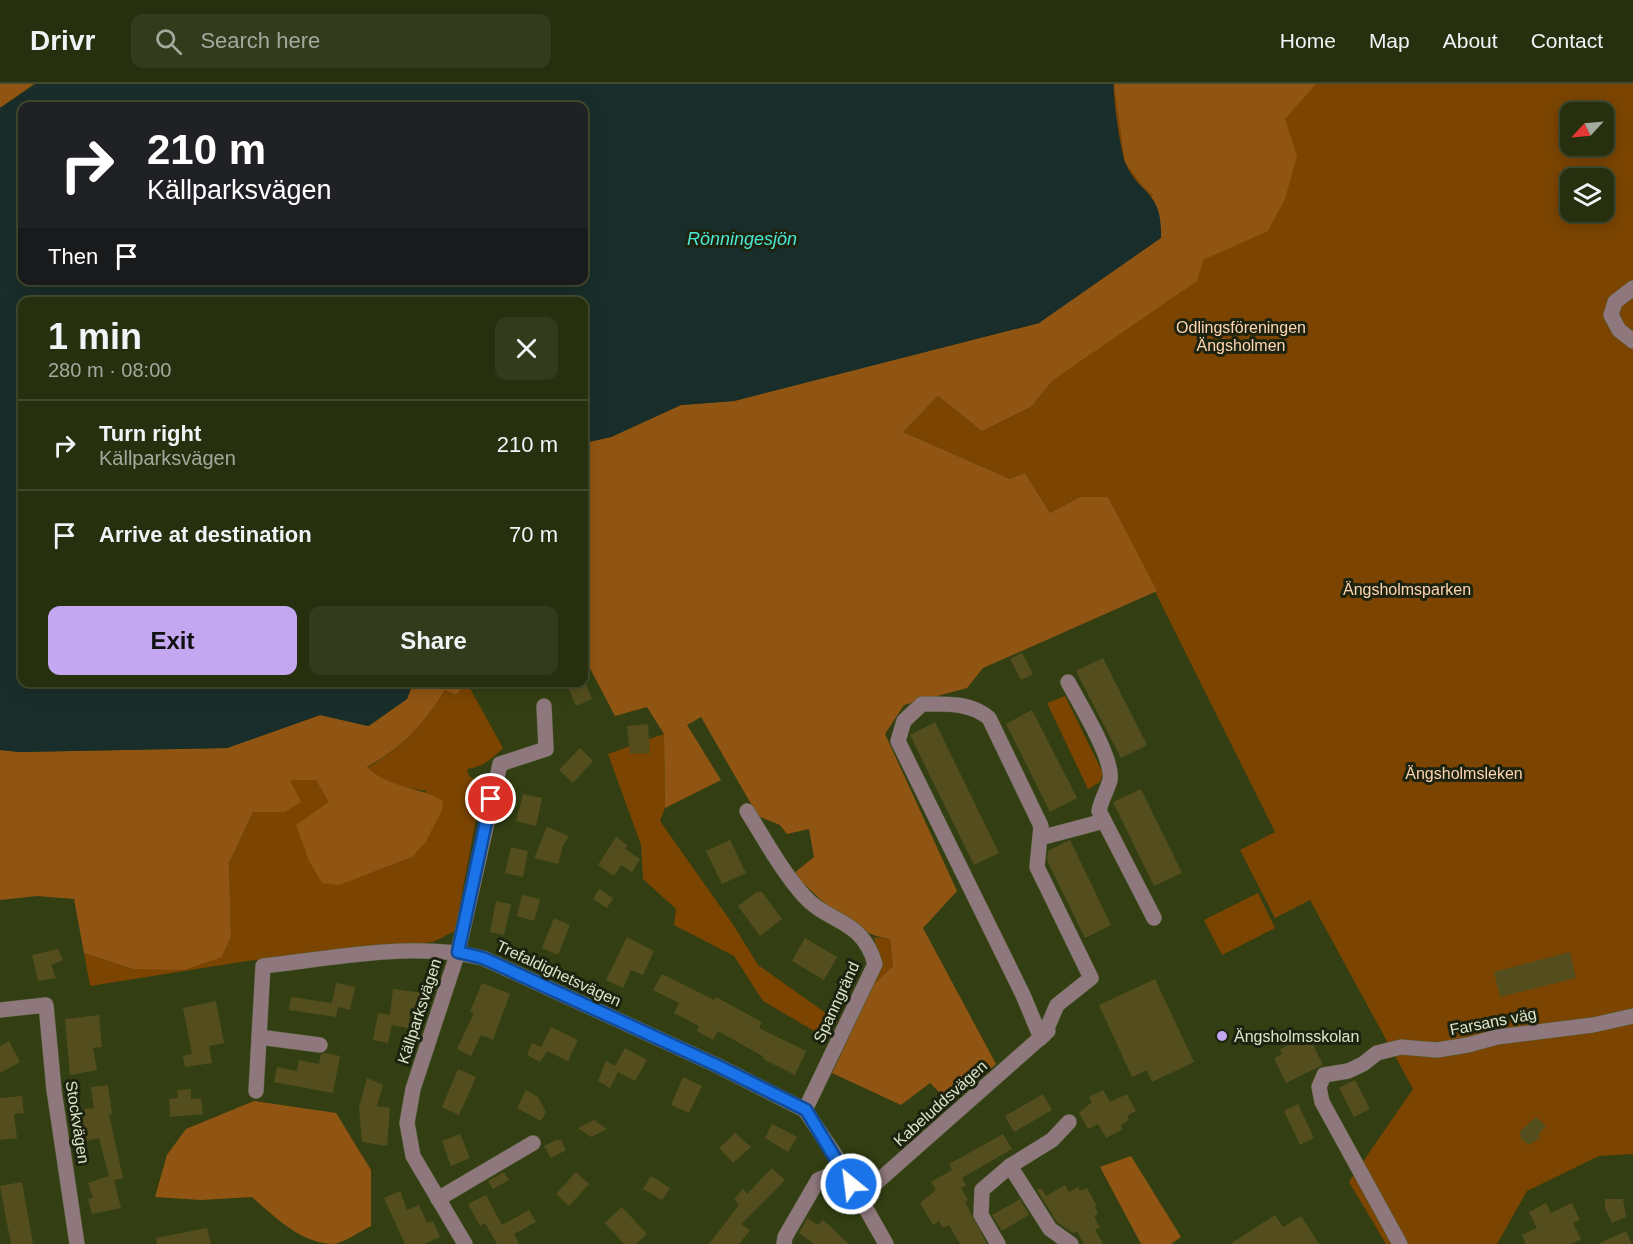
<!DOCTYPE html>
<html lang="en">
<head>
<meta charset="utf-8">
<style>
	body { margin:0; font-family:Helvetica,sans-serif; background:#323b1c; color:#f1f3f6; height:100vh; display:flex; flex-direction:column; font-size:22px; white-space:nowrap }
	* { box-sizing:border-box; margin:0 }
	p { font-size:20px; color:#a4a99e }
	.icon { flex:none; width:33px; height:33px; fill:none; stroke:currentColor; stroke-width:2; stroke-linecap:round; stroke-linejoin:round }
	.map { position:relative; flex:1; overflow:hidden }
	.details { position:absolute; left:18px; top:213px; width:570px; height:390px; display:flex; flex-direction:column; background:#262f0e; border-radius:12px; box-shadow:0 3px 15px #0003,0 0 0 2px #424a2e }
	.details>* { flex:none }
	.top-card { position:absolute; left:18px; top:18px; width:570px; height:183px; border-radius:12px; box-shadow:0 3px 15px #0003,0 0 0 2px #424a2e; background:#202124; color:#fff; overflow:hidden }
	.needle { width:39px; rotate:244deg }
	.tools { position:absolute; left:1560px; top:18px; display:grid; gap:12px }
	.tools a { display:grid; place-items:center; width:54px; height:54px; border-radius:12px; background:#262f0e; box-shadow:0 3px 15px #0003,0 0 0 2px #424a2e; font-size:30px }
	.pin { position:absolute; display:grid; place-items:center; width:51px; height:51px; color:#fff; margin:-26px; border:3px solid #fff; border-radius:50%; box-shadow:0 2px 6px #0007 }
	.me { position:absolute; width:66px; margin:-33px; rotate:331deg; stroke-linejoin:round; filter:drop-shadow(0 0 4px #0008) }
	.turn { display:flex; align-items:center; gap:21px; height:126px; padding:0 30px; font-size:27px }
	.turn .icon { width:78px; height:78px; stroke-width:2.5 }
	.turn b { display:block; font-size:42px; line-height:51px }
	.then { display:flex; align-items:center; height:57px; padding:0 30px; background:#0003; gap:12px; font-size:22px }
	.round { display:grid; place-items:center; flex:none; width:63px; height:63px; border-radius:12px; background:#323b1c }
	.summary { display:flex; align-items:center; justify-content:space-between; height:102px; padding:0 30px }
	h1 { font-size:36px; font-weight:700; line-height:45px }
	.primary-button { display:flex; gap:12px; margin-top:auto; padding:12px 30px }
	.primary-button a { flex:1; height:69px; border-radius:12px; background:#c4a7f1; color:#111; font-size:24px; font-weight:700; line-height:69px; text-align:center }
	.primary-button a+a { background:#323b1c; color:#f1f3f6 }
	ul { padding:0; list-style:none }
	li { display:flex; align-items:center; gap:18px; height:90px; padding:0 30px; border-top:2px solid #424a2e }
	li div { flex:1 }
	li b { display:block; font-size:22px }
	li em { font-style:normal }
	header { display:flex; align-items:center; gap:36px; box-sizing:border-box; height:84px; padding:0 30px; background:#262f0e; border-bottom:2px solid #424a2e }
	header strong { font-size:28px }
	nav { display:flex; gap:33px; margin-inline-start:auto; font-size:21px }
	.search { width:420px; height:54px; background:#323b1c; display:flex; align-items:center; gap:15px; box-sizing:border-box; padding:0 21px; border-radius:12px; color:#a4a99e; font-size:22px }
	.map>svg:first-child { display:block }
</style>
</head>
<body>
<header>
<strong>Drivr</strong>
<div class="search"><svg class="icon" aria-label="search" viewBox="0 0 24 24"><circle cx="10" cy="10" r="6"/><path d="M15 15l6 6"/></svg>Search here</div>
<nav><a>Home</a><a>Map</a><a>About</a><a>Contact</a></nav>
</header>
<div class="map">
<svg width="1633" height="1160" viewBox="0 0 1633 1160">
	<rect width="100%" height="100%" fill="#333f12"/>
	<g fill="#7b4401" fill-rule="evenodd">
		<path d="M1114,0H1633V1070L1599,1072L1527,1107L1497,1160H1386L1349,1098L1413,1005L1310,816L1275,834L1240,766L1275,748L1108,413H1080L1050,429L1025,389L1010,395L903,348L938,312L982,347L1031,323L1053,296ZM1570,28H1604V62H1570ZM1570,94H1604V128H1570Z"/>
		<path d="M467,599L503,664C492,675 483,683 467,685L469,692L480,699L481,708L455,847L433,858L247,877L90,902L84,869L133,885L222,873L231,853L229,779L253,728H285L289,696H316L330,718L339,800L412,773L426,707C404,703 384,700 367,684C401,665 425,639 445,606L456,611Z"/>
		<polygon points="1065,612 1103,689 1100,698 1088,705 1047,619"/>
		<polygon points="664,650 665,724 660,737 734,842 758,881 837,937 826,954 763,917 734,872 674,841 676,825 643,795 641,761 608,670"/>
		<polygon points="1258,809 1275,844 1222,871 1204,836"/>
		<polygon points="874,853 890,855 893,882 874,900 878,869"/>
	</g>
	<g fill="#915513">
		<polygon points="0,0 34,0 0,24"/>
		<path d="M1114,0H1316L1285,35L1297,72L1285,115L1268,147L1203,176L1197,197L1053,296L1031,323L982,347L938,312L903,348L1010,395L1025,389L1050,429L1080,413H1108L1157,507L983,584L967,604L904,621L885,650L957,807L923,844L996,980L951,1020L930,999L901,1021L832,989L874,900L893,882L890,855C854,851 820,814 793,790L814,773L809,745L787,750L780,741L758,732L701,633L687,641L721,696L665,724L664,650L647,623L615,632L584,573V359L611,353L681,321L734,317L1039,239L1153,111L1143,103L1125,78Z"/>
		<path d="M413,599H467L456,611L445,606C425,639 401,665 367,683C388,704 418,702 443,717L442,726L425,759L412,773L339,801L322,799L309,777L296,741L329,718L316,696H290L301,718L285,728H253L229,779L231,853L222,873L184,886L133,885L84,869L74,815L37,812L0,816V666L20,668L227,664L320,631L369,642L407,615Z"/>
		<path d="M254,1017L336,1029L371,1086V1142C360,1147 346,1158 334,1160C301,1160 274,1132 252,1113L201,1116L155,1113L167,1071L186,1045Z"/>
		<polygon points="1131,1072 1181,1153 1171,1160 1141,1160 1100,1083"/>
	</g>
	<path fill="#192e2a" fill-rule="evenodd" d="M36,0H1114C1112,9 1121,68 1125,78C1139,112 1163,105 1161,154L1039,239L734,317L681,321L611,353L584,359V218H22V598L413,599L407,615L368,642L320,631L227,664L20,668L0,666V24ZM22,22H584V196H22Z"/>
	<g fill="#544e1e">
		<polygon points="1022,569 1033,590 1021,596 1010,575"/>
		<polygon points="1103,574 1147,661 1121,674 1076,587"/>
		<polygon points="566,598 585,598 592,615 576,622"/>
		<polygon points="1032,626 1077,714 1050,728 1006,640"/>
		<polygon points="935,638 999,769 974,781 910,651"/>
		<polygon points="648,640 650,669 630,670 627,642"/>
		<polygon points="580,664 593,677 573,699 559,686"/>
		<polygon points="1141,705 1182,789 1154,802 1113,718"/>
		<polygon points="523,710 542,714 536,742 516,737"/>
		<polygon points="547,743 569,752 563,762 558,780 534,774"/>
		<polygon points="616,753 627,761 625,765 640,775 632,788 621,781 614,792 598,781"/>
		<polygon points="730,756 746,789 722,800 706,767"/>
		<polygon points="1070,756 1111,841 1085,854 1047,776 1048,767"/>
		<polygon points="511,763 528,767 523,793 505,789"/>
		<polygon points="599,805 613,814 607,824 593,815"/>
		<polygon points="757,808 762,808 782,835 760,852 738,822"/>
		<polygon points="522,811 540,815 534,837 517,832"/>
		<polygon points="496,817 511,820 504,851 490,848"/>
		<polygon points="554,834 570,841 558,871 542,864"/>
		<polygon points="627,853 654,867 643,891 631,886 623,904 606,896"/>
		<polygon points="805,854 837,873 824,896 792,877"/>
		<polygon points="58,865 63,876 51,881 56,894 38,897 32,871"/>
		<polygon points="1570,868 1576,894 1500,913 1494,888"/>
		<polygon points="662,890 714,916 716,913 762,938 759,944 806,967 795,991 763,975 764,973 718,947 713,956 697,947 699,942 674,929 679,919 653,906"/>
		<polygon points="1155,895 1194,978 1152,998 1147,986 1132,993 1099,921"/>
		<polygon points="336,899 355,903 350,926 338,923 336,933 289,926 291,913 332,919"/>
		<polygon points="482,899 510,910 493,956 481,951 471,972 457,965 474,929 470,928"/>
		<polygon points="393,905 423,909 420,925 411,924 408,944 392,941 388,959 373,956 378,929 390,931"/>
		<polygon points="216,917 224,959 209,962 212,979 185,983 183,972 192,970 183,924"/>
		<polygon points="99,931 102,963 93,964 97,986 70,991 65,935"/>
		<polygon points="551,943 578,956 568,977 547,967 540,978 527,971 532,959 541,963"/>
		<polygon points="9,957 20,978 0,989 0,962"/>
		<polygon points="1299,957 1301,962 1311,957 1323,981 1286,999 1274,974 1282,970 1280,965"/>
		<polygon points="625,964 647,976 635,997 618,988 610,1004 598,997 606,977 615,982"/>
		<polygon points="325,969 340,972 333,1009 274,998 277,983 297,987 299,976 319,980 321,970"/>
		<polygon points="458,985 476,993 459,1031 442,1023"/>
		<polygon points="683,993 702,1002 689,1029 671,1021"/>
		<polygon points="367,994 383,1001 377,1022 390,1024 387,1062 362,1058 359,1024"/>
		<polygon points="1355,996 1370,1025 1354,1033 1339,1004"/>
		<polygon points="108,1001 112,1030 109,1031 123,1094 114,1096 121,1124 92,1130 88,1115 93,1114 88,1099 109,1092 99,1054 82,1058 77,1026 94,1024 91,1003"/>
		<polygon points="191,1005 191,1015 201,1014 203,1030 170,1033 169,1015 178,1014 177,1006"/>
		<polygon points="526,1006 538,1013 546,1028 541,1037 517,1024"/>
		<polygon points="1103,1006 1110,1018 1127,1010 1136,1027 1127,1032 1129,1036 1121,1041 1123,1045 1106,1054 1098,1040 1088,1045 1079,1029 1092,1018 1089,1013"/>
		<polygon points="1043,1010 1052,1026 1014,1048 1005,1032"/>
		<polygon points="22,1012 24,1029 14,1030 17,1054 0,1056 0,1014"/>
		<polygon points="1298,1020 1314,1054 1300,1061 1284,1027"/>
		<polygon points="1536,1033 1546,1042 1539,1050 1540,1054 1529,1061 1521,1055 1520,1047"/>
		<polygon points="594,1036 607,1045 591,1053 578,1044"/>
		<polygon points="772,1040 797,1053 788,1068 765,1054"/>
		<polygon points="735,1049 751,1063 733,1079 719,1064"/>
		<polygon points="460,1050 470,1074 451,1082 442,1057"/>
		<polygon points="1003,1050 1012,1065 962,1094 966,1101 961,1104 968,1116 965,1118 987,1160 960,1160 949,1141 943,1144 939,1137 933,1141 920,1119 936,1106 931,1098 952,1086 949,1080"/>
		<polygon points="556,1056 561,1056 566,1066 551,1074 544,1062"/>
		<polygon points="772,1084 785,1096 741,1140 750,1146 739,1160 709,1160 739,1121 734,1115 743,1105 747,1110"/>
		<polygon points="504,1088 509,1096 493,1105 488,1097"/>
		<polygon points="576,1088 589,1100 569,1122 556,1110"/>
		<polygon points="651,1092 670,1104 662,1116 643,1105"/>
		<polygon points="22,1098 33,1160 11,1160 0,1102"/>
		<polygon points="1065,1101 1069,1108 1078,1103 1080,1107 1087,1104 1097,1122 1095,1123 1098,1130 1094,1132 1100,1143 1095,1146 1103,1160 1084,1160 1077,1147 1073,1149 1057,1138 1037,1106 1041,1104 1046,1112"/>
		<polygon points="400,1107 407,1126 419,1121 427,1139 433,1137 440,1153 424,1160 405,1160 384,1114"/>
		<polygon points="486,1111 502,1141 529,1126 536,1138 514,1150 519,1160 497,1160 485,1139 480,1142 468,1120"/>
		<polygon points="1020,1115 1029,1131 1002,1147 992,1131"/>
		<polygon points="1605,1115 1623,1115 1626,1133 1612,1139 1605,1124"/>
		<polygon points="1546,1119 1551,1129 1572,1119 1580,1136 1573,1139 1581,1155 1571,1160 1526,1160 1522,1151 1537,1144 1529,1128"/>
		<polygon points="622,1123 647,1150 636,1160 624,1160 605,1139"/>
		<polygon points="1275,1131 1283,1143 1301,1132 1319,1160 1230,1160"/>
		<polygon points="807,1134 818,1141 823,1136 849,1160 814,1160 799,1149"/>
		<polygon points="207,1144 211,1160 157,1160 156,1154"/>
		<polygon points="1626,1147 1632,1160 1598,1160"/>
	</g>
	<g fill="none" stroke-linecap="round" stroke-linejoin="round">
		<defs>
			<g id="minor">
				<polyline points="1633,204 1615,218 1611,231 1619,246 1633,257"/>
				<path d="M1068,598C1079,619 1114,675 1110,696C1107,707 1101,716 1099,727L1154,834"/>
				<path d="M747,727C765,756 781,786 804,812C829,840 862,834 875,880L805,1026"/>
				<polyline points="1040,754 1104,737"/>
				<polyline points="0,926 46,921 54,1006 77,1160"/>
				<polyline points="259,953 320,961"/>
				<path d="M1041,954L1023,911L898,657L904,637L922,620C946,620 970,618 989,634L1041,742L1037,783L1091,894L1057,921L1044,951"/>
				<path d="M256,1007L263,882C335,874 412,857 483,874L716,981L805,1026L839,1077L886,1160"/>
				<polyline points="1069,1038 1052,1056 1010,1082 1050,1145 1071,1160"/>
				<polyline points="859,1114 1048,947"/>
				<polyline points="438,1115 533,1059"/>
				<polyline points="465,1160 413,1072 407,1039 413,1005 458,868 500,680 546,665 544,622"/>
				<polyline points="784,1160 785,1153 818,1096 844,1085"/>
				<polyline points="998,1160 981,1131 982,1106 1010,1082"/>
				<polyline points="1400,1160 1322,1018 1319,1003 1324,991 1348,987 1363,980 1377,969 1401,963 1437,966 1468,961 1497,953 1593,941 1633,932"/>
			</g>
		</defs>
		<use href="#minor" stroke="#515d33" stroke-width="16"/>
		<use href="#minor" stroke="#8f787d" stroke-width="15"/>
	</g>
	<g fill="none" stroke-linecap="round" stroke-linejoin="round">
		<defs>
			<polyline id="route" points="491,715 458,868 483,874 505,884 716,981 806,1026 851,1100"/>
		</defs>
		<use href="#route" stroke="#114b97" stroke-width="15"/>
		<use href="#route" stroke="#1a73e8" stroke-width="10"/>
	</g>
	<circle fill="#c4a7f1" stroke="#1e2310" stroke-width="2" cx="1222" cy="952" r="6"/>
	<g text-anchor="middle" stroke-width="6" stroke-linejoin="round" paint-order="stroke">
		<g font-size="16" fill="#fed4b1" stroke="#1e2310">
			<text x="1241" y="249">Odlingsföreningen<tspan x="1241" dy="18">Ängsholmen</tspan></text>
			<text x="1407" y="511">Ängsholmsparken</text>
			<text x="1464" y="695">Ängsholmsleken</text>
		</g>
		<g font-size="16" fill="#dce4cb" stroke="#1e2310">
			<text transform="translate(559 889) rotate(25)" y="6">Trefaldighetsvägen</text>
			<text transform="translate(836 918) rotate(-65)" y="6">Spanngränd</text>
			<text transform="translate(419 927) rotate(-72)" y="6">Källparksvägen</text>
			<text transform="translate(1493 937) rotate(-11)" y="6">Farsans väg</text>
			<text transform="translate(940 1019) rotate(-42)" y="6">Kabeluddsvägen</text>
			<text transform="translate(78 1038) rotate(81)" y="6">Stockvägen</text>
		</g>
		<g font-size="16" fill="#dce4cb" stroke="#1e2310" text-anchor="start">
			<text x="1234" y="958">Ängsholmsskolan</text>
		</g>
		<g font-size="18" font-style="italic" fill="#4ae8d2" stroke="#1e2310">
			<text x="742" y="161">Rönningesjön</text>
		</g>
	</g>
</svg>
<div class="tools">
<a><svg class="needle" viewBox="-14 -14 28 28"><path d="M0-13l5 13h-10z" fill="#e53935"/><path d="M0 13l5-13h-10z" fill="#a4a99e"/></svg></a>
<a><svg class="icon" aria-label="layers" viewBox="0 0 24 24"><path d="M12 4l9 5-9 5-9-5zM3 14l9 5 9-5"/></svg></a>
</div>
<div class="pin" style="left:491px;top:715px;background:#d93025"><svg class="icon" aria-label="arrive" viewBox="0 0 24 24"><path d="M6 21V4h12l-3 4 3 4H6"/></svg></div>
<svg class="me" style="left:851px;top:1100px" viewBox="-20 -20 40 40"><circle r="17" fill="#1a73e8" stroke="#fff" stroke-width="3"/><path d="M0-11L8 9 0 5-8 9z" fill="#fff"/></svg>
<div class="top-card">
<div class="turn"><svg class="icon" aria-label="right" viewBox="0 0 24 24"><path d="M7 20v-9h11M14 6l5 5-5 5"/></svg><div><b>210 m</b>Källparksvägen</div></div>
<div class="then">Then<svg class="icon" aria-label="arrive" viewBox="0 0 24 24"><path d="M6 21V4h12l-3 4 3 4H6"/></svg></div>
</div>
<section class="details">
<div class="summary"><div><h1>1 min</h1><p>280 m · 08:00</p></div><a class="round"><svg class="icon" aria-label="close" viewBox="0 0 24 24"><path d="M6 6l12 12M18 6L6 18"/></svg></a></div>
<ul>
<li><svg class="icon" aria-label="right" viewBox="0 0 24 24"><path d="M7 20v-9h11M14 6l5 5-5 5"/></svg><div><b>Turn right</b><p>Källparksvägen</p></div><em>210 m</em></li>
<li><svg class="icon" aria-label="arrive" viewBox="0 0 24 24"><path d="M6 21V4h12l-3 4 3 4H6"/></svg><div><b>Arrive at destination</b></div><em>70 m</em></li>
</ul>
<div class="primary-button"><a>Exit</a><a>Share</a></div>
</section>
</div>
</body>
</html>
